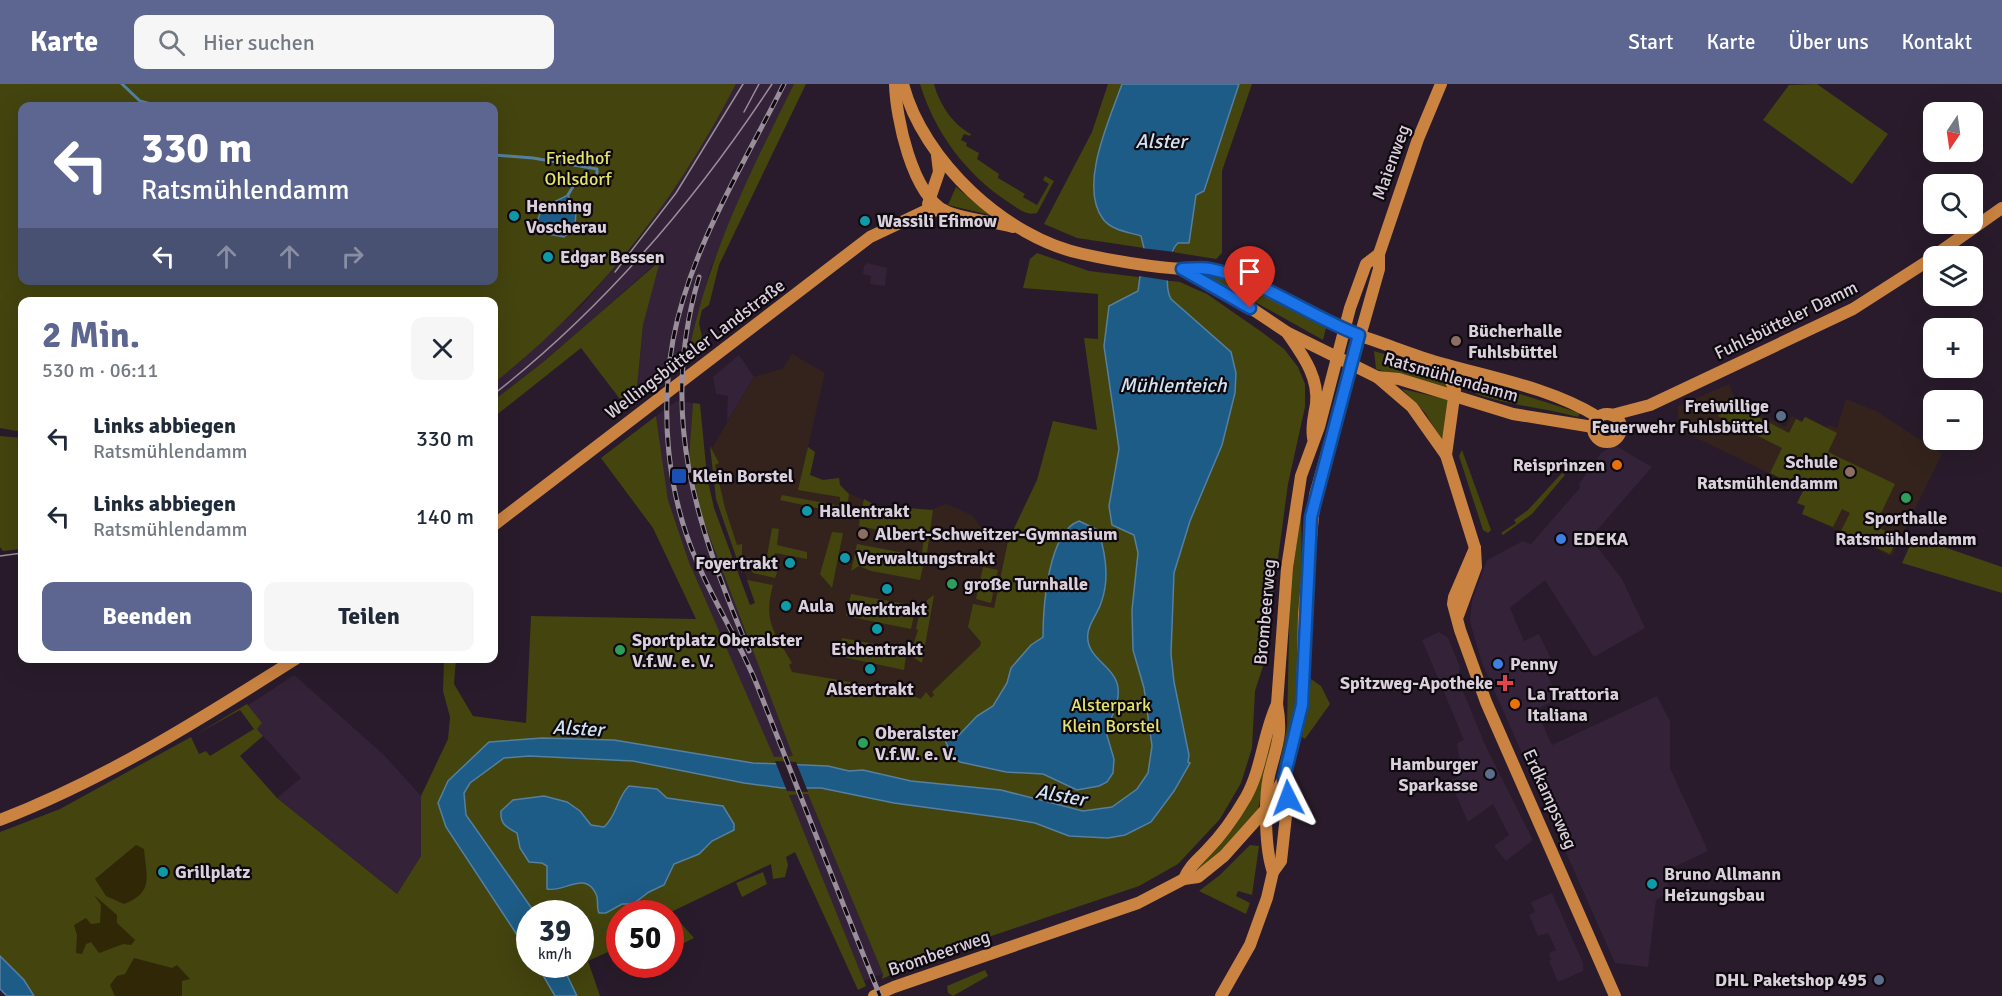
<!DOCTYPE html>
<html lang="de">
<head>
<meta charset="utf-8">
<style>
	body { margin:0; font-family:Signika,sans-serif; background:#f6f6f7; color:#1f2937; height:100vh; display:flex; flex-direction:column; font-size:22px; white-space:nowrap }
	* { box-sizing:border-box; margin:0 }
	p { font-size:20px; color:#747a83 }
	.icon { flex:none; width:33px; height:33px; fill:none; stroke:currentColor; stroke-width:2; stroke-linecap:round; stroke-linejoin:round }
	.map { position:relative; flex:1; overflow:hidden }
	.details { position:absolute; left:18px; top:213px; width:480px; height:366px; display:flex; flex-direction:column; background:#fff; border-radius:12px; box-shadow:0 6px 24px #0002 }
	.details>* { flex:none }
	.top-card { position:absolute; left:18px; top:18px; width:480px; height:183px; border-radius:12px; box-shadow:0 6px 24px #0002; background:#5c6690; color:#fff; overflow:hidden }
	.needle { width:39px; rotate:193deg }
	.buttons { position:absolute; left:1923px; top:18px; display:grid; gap:12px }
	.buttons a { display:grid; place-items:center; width:60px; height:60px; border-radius:12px; background:#fff; box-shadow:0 6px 24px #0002; font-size:30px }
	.speed { position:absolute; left:516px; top:816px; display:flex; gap:12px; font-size:30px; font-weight:700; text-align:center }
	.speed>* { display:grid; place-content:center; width:78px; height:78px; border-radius:50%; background:#fff; box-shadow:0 6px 24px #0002; line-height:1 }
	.speed small { font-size:15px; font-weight:400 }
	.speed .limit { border:9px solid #d22; background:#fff; color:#111 }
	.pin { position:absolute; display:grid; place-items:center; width:51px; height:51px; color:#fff; margin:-62px -26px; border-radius:50% 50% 50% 0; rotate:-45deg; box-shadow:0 0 6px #0007 }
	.pin .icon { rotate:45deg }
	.me { position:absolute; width:66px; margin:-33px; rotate:357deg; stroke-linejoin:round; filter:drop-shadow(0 0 4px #0008) }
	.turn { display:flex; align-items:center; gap:21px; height:126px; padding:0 24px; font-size:27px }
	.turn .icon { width:78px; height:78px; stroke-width:2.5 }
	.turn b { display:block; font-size:42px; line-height:51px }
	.lanes { display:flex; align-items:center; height:57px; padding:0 24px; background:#0003; justify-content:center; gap:30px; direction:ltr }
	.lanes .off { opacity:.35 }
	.round { display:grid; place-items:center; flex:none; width:63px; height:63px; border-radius:12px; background:#f6f6f7 }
	.summary { display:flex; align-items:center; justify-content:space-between; height:102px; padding:0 24px }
	h1 { font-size:36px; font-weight:700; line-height:45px; color:#5c6690 }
	.cta { display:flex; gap:12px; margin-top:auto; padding:12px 24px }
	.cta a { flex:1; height:69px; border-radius:12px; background:#5c6690; color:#fff; font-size:24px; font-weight:700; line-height:69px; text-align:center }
	.cta a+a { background:#f6f6f7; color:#1f2937 }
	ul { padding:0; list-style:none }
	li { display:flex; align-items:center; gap:18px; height:78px; padding:0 24px }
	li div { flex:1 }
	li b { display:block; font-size:22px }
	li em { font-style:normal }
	header { display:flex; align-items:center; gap:36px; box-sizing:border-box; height:84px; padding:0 30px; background:#5c6690; color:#fff }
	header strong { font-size:28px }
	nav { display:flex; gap:33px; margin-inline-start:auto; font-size:21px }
	.search { width:420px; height:54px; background:#f6f6f7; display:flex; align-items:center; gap:15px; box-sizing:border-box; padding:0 21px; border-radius:12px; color:#747a83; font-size:22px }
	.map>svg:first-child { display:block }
</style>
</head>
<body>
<header>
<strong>Karte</strong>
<div class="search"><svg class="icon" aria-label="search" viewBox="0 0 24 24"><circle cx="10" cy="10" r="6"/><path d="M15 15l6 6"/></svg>Hier suchen</div>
<nav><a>Start</a><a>Karte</a><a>Über uns</a><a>Kontakt</a></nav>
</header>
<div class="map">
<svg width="2002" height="912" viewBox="0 0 2002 912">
	<rect width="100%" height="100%" fill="#291b2b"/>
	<g fill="#342238">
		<polygon points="736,0 794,0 767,55 710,186 688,272 640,313 637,303 643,241 659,177 542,279 494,316 494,299 582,221 640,154 702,61"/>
		<polygon points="868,179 887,184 885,202 870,200 871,192 863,190 864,182"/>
		<polygon points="739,271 754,293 727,338 728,312 716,310 713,293"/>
		<polygon points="677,317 693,319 689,373 702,433 794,672 774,674 689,478 668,416 656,332"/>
		<polygon points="1612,362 1618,363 1652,383 1590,454 1622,495 1645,544 1594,573 1545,496 1510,524 1524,557 1539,550 1555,583 1546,587 1558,614 1536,626 1552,661 1657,612 1670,637 1670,684 1708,767 1663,788 1671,807 1656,816 1648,883 1615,879 1482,579 1470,538 1472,516 1487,476 1523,457 1531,460 1580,404 1579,400 1601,369"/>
		<polygon points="1439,548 1448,554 1460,583 1458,595 1486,663 1533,756 1506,777 1494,762 1509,751 1493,720 1468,738 1450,697 1462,690 1457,659 1464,656 1422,556"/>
		<polygon points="294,591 384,671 421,712 421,772 397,810 277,714 301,694 257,645 247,622"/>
		<polygon points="808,710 883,890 864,897 789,711"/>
		<polygon points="1552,809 1583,879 1583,887 1558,898 1549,877 1551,876 1549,869 1556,866 1550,853 1548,849 1538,852 1529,831 1535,828 1531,818"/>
	</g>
	<g fill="#34231c">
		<polygon points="792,270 825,289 808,363 815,368 810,391 823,396 839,394 840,401 847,408 887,428 895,423 930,426 946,420 972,431 981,443 1008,457 986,562 930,617 880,606 804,620 786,575 755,519 720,415 711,366 754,293 782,285"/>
		<polygon points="1729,300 1736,317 1785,343 1792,332 1802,337 1805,332 1827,344 1829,341 1837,344 1846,315 1876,327 1942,370 1893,470 1890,472 1805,431 1814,411 1678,345 1678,322"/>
	</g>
	<g fill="#43440e" fill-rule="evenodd">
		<path d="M0,0H736C674,120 599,215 494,299V218H22V348L0,344ZM22,22H494V196H22Z"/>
		<path d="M794,0H806L719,181L709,221L702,226L699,239L704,262L687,278C705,178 749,90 794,0Z"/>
		<path d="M920,0H934C939,19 952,40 971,50L970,52L964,50L961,56L967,59L966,62L979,69L977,75L999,90L998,94L1025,110L1023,113L1037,121L1049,100L1043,96L1045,92L1054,97L1037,129C1025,132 1018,124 1008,118C966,90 935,49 920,0Z"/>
		<polygon points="1108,0 1122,0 1095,81 1093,106 1115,145 1141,151 1144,164 1077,154 1044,140 1092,48"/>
		<polygon points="1239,0 1252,0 1222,87 1222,169 1216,175 1172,168 1178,159 1189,159 1196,111 1204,107"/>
		<polygon points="1817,0 1888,50 1852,100 1763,36 1789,1"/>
		<polygon points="956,103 990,131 948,121"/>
		<path d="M1037,169L1089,187L1180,198L1191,203L1207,210L1263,249L1284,265L1298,283L1305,300V323L1288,400L1264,579L1255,607L1252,664L1241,699L1220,735L1178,780L1139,802L927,874L882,895L883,890L808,710L789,711L866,902L858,906L795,768L786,773L788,781L785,793L773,795L771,780L671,828L694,854L672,865L670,830H620L619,863L588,877L600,912H34L24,896L0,872V748L60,725L191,653L199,670L206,667L210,672L254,645L240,626L195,651L247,620L262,639L257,645L263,652L240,672L277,714L397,810L421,772V712L448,655L450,633L443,607L444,575H456L454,600L473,632L526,639L531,532L696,535L653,444L601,374L656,332L668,416L689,478L774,673L793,672L702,433L689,373L693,319L700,320L707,392L714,424L750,521L755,519L747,496L773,501C763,538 774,547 792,579L789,581L792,588L916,609L915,613L921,615L926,608L931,614L934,611L932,608L980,562L981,558L968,543L973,520L994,524L1008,457L1037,396L1053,337L1097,346L1084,254L1098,255V210L1023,204L1030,175ZM530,830H580V880H530Z"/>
		<polygon points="660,177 643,241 637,303 640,313 626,323 581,264 494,333 494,316 542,279"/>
		<polygon points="1205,190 1235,198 1321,241 1326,244 1323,256"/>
		<path d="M1374,267C1398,275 1437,279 1448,306L1376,285Z"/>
		<path d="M1479,297L1580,329L1578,333C1544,324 1508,321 1476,310Z"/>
		<polygon points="1402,305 1450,316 1445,363 1426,330"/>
		<polygon points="1726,316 1789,349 1796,335 1802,338 1805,333 1837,349 1828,368 1895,400 1875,442 1898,453 1890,470 1841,447 1850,429 1842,425 1833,443 1802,430 1805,422 1797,419 1804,405 1770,389 1782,364 1718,332"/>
		<polygon points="0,352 22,354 22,465 3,467 0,463"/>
		<polygon points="710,362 719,379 715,381 725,424 737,461 742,460 742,490 716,415"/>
		<polygon points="808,363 815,368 810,391 823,396 839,394 840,401 849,410 848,418 840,417 840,413 798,406"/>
		<polygon points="1462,366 1491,446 1488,449 1483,446 1459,372"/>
		<polygon points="1562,389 1565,391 1532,430 1503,451 1501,449 1516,439 1514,436 1528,426"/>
		<polygon points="782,411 846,423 844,430 780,416"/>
		<polygon points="864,415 887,428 895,423 933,426 927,469 922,468 924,455 859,442 860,432 864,434 865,428 861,429"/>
		<path d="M1301,429C1302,475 1306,652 1279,682L1287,643L1290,506Z"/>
		<polygon points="772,444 779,445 777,461 807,468 807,475 775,469 771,482 778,486 775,494 753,489 746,478 747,473 766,477"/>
		<polygon points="832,448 843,449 832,504 820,490"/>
		<polygon points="1918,454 2002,483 2002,509 1902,479 1912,457"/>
		<polygon points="857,460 925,473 920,496 871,487 859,482 851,487"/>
		<polygon points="983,483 998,486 991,519 976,515"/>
		<polygon points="851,510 916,522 911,545 846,532"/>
		<polygon points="934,511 922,579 911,572 916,572 918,567 912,565 918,546 916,545 920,526 927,527 927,516"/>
		<polygon points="842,554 907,566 904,586 838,572"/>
		<polygon points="1311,595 1321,602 1330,620 1305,655 1302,653"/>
		<polygon points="1275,639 1258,726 1218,772 1193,789 1233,745 1261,691"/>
		<polygon points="1250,761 1259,762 1252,811 1238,807 1236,812 1250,819 1246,830 1199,807 1220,791"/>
		<polygon points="763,788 767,800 742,813 736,799"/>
		<polygon points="985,886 988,892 953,912 948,909 947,902"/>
	</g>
	<g fill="#2f2706">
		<path d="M136,761L144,765C146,792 155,808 124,820L106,812L95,795Z"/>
		<polygon points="94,811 117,831 117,839 135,856 131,861 123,860 99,869 91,858 86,860 82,870 76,869 77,851 74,841 86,834 91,840 100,839 101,821"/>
		<polygon points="134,874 172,884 177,881 190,895 182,897 182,912 115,912 110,901 117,892 125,890"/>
	</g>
	<g fill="#1d5c86" stroke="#567fa0" stroke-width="1.5">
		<path d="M1122,0H1239L1204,107L1196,111L1189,159H1178C1168,168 1164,203 1171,215L1231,268L1236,289L1235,309L1222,361L1190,437L1174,489L1171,570L1174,598L1189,671L1188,678L1190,679L1174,707L1151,738L1125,751L1108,754L1069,752L1035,739L1012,735L894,719L821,704H782L744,699L633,677L529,672L504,674L470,699L464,709L466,731L535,829L530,830L529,869L446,743L438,719L448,697L489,658L542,654L614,656L753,679L828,682L849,687L863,686L911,697L1001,706L1083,727L1112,723L1137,705L1148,689L1152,662L1144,604L1133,566L1132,526L1138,469L1134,451L1112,441L1109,422L1119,365L1104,262L1109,222L1138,207L1144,164L1141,152C1128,148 1111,146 1103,135C1078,101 1110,35 1122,0Z"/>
		<polygon points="568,111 576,127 575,143 564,153 543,149 537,138 542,124"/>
		<path d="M1079,437L1098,446C1106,470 1110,495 1101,519C1098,529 1089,539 1088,549C1084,574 1116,582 1118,604C1120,622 1110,633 1106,648L1114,675L1113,689L1107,698L1099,702L1077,706L1043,690L1006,688L960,678L951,670L945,656L947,652L959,651L977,632L993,622L1007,599L1011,584L1031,561L1043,553C1043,523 1048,448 1079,437Z"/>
		<path d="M629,702L657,705L667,714L723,722L734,740V746L712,757L699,770L674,780L664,801L649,808L633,820H622L606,829H599C596,823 599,816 596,810C585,786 564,809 547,805V782L542,779L529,778L520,764L517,749C506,743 500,740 501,727L513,716L544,712L567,718L580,727L591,741L604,743C617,732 617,713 629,702Z"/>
		<polygon points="0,872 24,896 34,912 7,912 0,905"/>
		<polygon points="537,881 562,881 577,912 555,912"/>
	</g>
	<g fill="#291b2b">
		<polygon points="1141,164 1175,168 1171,197 1139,192"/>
		<polygon points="775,677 796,678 808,708 787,707"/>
	</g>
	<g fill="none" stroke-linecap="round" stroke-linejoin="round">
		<g stroke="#567fa0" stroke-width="3">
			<polyline points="122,0 140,17 158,22"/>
			<polyline points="494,71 533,74 597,85 597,93 591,97 575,99 568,111"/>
		</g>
		<g stroke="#ca8341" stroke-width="12">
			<path d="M895,0C896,34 912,110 945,127C964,136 992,137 1013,143"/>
			<path d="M903,0C923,77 1006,154 1083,170C1115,177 1150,183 1182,185C1195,185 1206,183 1218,187C1270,204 1316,236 1367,254C1391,262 1416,272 1440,279C1493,294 1551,304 1598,333"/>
			<polyline points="928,120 939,88 937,71"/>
			<polyline points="1934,172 2002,124"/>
			<polyline points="1185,187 1231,211 1288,249 1377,293 1399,295 1513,330 1593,343"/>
			<path d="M1288,250C1303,272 1319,293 1316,320C1314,333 1311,341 1313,354"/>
			<polyline points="1436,278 1445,286 1455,306 1446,371"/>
			<polyline points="1377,293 1412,323 1446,371 1475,464 1476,483 1458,532"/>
			<circle cx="1607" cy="344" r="14"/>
			<polyline points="1612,331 1650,321 1853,225 1934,173"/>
			<polyline points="494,441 870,153 925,127 944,126"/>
			<polyline points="1475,464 1454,513 1453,520 1460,546 1486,618 1615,912"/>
			<path d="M0,736C106,695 201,635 297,574"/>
			<path d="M1273,788C1265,766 1264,717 1269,692C1276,662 1283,652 1277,620"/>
			<path d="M1184,795C1189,782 1198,776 1207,766C1222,751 1235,732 1246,713C1262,684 1263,650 1277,620L1287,484L1301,392L1319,343L1350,224L1366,180L1379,170"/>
			<polyline points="874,912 894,903 1138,819 1184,795 1198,793 1224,772 1266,725 1284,694 1302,621 1304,530 1315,411 1379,185 1379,170 1418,55 1441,0"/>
			<polyline points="1221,912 1250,861 1267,814 1273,788 1281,777 1288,714 1284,694"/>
		</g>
		<g stroke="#9a8e9b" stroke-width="1.5">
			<polyline points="744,28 759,0"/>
			<polyline points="615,188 676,109 743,0"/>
			<path d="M494,310C604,224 695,117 772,0"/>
			<polyline points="0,472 22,469"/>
		</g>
		<defs>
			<g id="rail">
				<path d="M784,0C743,82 690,165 673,256C660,329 667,409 697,478C715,520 740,559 757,601C798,705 838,809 880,912"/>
				<path d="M699,193C658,332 696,439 749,567"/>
			</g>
		</defs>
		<use href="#rail" stroke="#9a8e9b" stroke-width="5"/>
		<use href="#rail" stroke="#0e080f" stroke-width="3" stroke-dasharray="9" stroke-linecap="butt"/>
	</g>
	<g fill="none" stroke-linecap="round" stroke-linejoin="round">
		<defs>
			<path id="route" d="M1250,224L1182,185C1191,185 1201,183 1210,185C1258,194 1311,233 1359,251L1311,433L1302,621L1284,694L1288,714"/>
		</defs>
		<use href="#route" stroke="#114b97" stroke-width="15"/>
		<use href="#route" stroke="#1a73e8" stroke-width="10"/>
	</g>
	<g fill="#0f9aa8" stroke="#0e080f" stroke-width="2">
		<circle cx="514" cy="132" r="6"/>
		<circle cx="865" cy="137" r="6"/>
		<circle cx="548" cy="173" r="6"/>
		<circle cx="807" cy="427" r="6"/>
		<circle cx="845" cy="474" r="6"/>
		<circle cx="790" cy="479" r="6"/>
		<circle cx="887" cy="505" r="6"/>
		<circle cx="786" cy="522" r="6"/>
		<circle cx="877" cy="545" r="6"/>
		<circle cx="870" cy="585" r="6"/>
		<circle cx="163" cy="788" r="6"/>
		<circle cx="1652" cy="800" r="6"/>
	</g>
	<g fill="#8d6e63" stroke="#0e080f" stroke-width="2">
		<circle cx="1456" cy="257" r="6"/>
		<circle cx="1850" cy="388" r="6"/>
		<circle cx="863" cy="450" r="6"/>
	</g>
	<g fill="#5c6f8a" stroke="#0e080f" stroke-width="2">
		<circle cx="1781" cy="332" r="6"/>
		<circle cx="1490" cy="690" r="6"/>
		<circle cx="1879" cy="896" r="6"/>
	</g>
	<g fill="#e8710a" stroke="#0e080f" stroke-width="2">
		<circle cx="1617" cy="381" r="6"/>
		<circle cx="1515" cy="620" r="6"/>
	</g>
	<rect fill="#1a4fb4" stroke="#0e080f" stroke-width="2" x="671" y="384" width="16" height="16" rx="3"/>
	<g fill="#2e9e5b" stroke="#0e080f" stroke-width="2">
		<circle cx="1906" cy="414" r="6"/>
		<circle cx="952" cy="500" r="6"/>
		<circle cx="620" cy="566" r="6"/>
		<circle cx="863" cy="659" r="6"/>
	</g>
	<g fill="#3f7fe0" stroke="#0e080f" stroke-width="2">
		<circle cx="1561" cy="455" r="6"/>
		<circle cx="1498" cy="580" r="6"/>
	</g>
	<path fill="#e0444e" stroke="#0e080f" stroke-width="2" d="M1502 590h6v6h6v6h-6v6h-6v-6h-6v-6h6z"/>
	<g text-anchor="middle" stroke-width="4.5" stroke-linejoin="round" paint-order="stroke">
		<g font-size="18" fill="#e2e569" stroke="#0e080f">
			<text x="578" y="80">Friedhof<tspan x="578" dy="21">Ohlsdorf</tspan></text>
			<text x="1111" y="627">Alsterpark<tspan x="1111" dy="21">Klein Borstel</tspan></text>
		</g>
		<g font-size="18" fill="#dad0db" stroke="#0e080f">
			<text transform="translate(1391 78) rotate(-70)" y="6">Maienweg</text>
			<text transform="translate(1786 236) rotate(-26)" y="6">Fuhlsbütteler Damm</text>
			<text transform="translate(695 265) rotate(-37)" y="6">Wellingsbütteler Landstraße</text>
			<text transform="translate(1451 293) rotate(16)" y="6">Ratsmühlendamm</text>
			<text transform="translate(1265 528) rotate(-85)" y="6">Brombeerweg</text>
			<text transform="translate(1550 715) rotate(66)" y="6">Erdkampsweg</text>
			<text transform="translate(939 869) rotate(-19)" y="6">Brombeerweg</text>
		</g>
		<g font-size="18" font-weight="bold" fill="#dad0db" stroke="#0e080f" text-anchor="start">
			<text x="526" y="128">Henning<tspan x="526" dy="21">Voscherau</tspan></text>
			<text x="877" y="143">Wassili Efimow</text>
			<text x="560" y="179">Edgar Bessen</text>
			<text x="1468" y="253">Bücherhalle<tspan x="1468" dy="21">Fuhlsbüttel</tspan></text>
			<text x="1769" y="328" text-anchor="end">Freiwillige<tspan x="1769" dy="21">Feuerwehr Fuhlsbüttel</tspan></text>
			<text x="1838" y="384" text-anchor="end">Schule<tspan x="1838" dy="21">Ratsmühlendamm</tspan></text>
			<text x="1605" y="387" text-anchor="end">Reisprinzen</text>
			<text x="692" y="398">Klein Borstel</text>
			<text x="819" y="433">Hallentrakt</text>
			<text x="1906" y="440" text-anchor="middle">Sporthalle<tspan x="1906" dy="21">Ratsmühlendamm</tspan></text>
			<text x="875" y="456">Albert-Schweitzer-Gymnasium</text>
			<text x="1573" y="461">EDEKA</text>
			<text x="857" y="480">Verwaltungstrakt</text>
			<text x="778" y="485" text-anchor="end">Foyertrakt</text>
			<text x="964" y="506">große Turnhalle</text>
			<text x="798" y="528">Aula</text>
			<text x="887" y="531" text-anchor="middle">Werktrakt</text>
			<text x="632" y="562">Sportplatz Oberalster<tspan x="632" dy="21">V.f.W. e. V.</tspan></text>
			<text x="877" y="571" text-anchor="middle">Eichentrakt</text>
			<text x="1510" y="586">Penny</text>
			<text x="1493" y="605" text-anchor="end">Spitzweg-Apotheke</text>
			<text x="870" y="611" text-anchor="middle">Alstertrakt</text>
			<text x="1527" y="616">La Trattoria<tspan x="1527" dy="21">Italiana</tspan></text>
			<text x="875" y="655">Oberalster<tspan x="875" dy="21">V.f.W. e. V.</tspan></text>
			<text x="1478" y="686" text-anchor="end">Hamburger<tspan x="1478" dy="21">Sparkasse</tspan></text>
			<text x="175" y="794">Grillplatz</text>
			<text x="1664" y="796">Bruno Allmann<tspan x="1664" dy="21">Heizungsbau</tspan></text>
			<text x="1867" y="902" text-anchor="end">DHL Paketshop 495</text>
		</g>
		<g font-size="20" font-style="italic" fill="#d0e3f2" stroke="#0e080f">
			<text x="1161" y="64">Alster</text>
			<text x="1173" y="308">Mühlenteich</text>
			<text transform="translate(578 644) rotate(3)" y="7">Alster</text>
			<text transform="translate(1061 711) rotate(10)" y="7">Alster</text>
		</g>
	</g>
</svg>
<div class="buttons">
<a><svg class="needle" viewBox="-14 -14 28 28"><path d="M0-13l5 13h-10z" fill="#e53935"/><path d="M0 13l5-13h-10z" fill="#747a83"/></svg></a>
<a><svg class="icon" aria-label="search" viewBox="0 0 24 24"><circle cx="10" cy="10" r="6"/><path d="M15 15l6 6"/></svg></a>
<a><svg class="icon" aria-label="layers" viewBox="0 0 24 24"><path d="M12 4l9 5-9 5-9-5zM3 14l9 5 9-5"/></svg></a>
<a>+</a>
<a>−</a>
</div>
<div class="speed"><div>39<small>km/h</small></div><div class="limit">50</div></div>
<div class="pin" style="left:1250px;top:224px;background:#d93025"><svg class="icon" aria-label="arrive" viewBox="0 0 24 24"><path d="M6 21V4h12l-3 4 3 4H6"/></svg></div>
<svg class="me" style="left:1288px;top:714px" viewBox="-20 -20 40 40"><path d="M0-17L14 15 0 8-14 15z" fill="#1a73e8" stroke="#fff" stroke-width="4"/></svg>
<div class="top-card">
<div class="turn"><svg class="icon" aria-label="left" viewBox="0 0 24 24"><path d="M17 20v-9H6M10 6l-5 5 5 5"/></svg><div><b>330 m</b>Ratsmühlendamm</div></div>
<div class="lanes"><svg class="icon" aria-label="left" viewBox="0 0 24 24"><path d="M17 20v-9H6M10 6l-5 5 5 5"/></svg><svg class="icon off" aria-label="ahead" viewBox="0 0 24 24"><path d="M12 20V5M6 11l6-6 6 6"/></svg><svg class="icon off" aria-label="ahead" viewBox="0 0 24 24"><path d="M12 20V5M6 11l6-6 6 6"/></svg><svg class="icon off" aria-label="right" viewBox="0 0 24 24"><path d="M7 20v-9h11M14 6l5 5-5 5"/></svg></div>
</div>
<section class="details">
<div class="summary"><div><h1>2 Min.</h1><p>530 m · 06:11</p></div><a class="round"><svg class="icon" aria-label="close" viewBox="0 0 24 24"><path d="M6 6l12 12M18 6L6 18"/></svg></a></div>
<ul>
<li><svg class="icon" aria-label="left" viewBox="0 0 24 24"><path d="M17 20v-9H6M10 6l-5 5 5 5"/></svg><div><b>Links abbiegen</b><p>Ratsmühlendamm</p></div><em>330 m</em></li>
<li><svg class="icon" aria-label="left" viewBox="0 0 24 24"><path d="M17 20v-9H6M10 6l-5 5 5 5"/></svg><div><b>Links abbiegen</b><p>Ratsmühlendamm</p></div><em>140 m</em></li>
</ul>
<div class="cta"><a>Beenden</a><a>Teilen</a></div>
</section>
</div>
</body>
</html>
